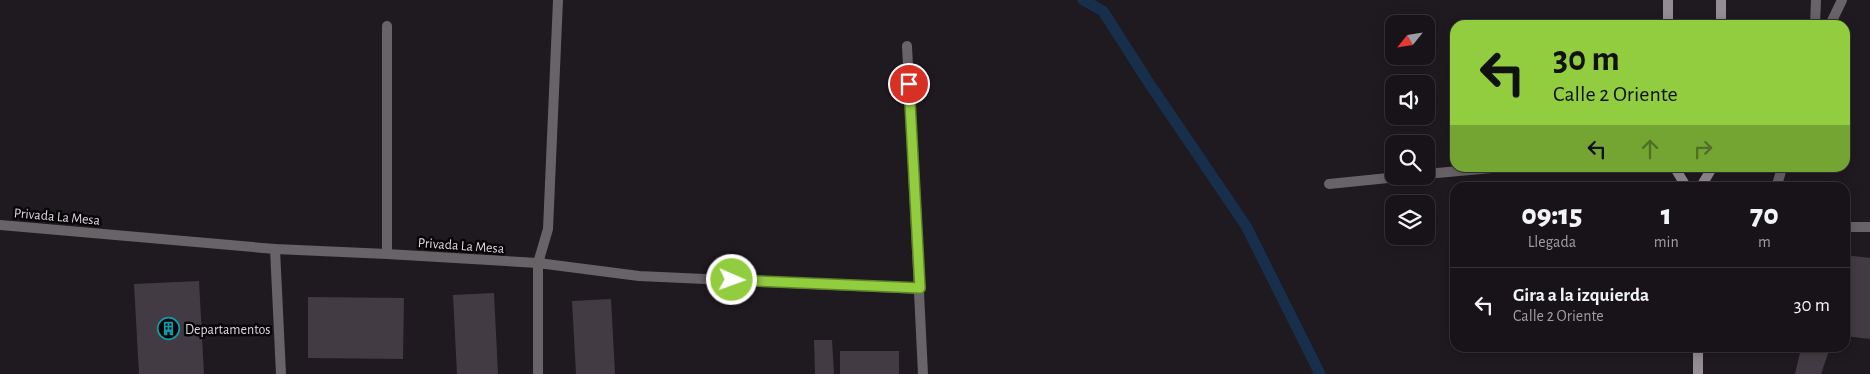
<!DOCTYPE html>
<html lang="es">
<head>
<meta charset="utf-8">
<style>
	body { margin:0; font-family:"Alegreya Sans",sans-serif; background:#242025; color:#f1f3f6; height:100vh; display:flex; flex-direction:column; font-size:19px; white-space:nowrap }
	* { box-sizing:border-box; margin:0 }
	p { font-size:16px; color:#9e9ea2 }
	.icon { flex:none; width:28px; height:28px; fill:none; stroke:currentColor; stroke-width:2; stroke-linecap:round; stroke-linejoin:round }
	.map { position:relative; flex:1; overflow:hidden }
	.drawer { position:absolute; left:1450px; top:182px; width:400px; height:170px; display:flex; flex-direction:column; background:#171318; border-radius:15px; box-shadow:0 2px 12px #0003,0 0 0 1px #363237 }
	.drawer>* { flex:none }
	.hud { position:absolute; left:1450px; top:20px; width:400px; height:152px; border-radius:15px; box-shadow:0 2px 12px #0003,0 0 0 1px #363237; background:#92cd3f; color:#111; overflow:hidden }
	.needle { width:32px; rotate:240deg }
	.buttons { position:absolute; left:1385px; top:15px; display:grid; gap:10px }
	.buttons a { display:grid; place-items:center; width:50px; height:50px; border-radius:10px; background:#171318; box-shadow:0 2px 12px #0003,0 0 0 1px #363237; font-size:25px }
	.pin { position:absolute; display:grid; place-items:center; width:42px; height:42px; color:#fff; margin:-21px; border:2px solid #fff; border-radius:50%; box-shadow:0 1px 5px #0007 }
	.me { position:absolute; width:55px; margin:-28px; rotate:92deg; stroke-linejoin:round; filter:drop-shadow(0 0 4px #0008) }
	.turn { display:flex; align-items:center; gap:18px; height:105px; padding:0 20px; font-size:22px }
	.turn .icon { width:65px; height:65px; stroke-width:2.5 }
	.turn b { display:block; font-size:35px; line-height:42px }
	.lanes { display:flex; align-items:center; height:48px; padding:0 20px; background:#0003; justify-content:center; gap:25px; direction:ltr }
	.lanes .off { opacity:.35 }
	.eta { display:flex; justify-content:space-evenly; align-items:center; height:85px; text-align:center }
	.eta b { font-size:30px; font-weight:800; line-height:35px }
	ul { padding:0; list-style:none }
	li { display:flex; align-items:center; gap:15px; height:75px; padding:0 20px; border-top:1px solid #363237 }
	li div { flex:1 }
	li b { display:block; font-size:19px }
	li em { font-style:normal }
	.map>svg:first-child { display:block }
</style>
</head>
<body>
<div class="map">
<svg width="1870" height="374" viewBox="0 0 1870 374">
	<rect width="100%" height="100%" fill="#1f1920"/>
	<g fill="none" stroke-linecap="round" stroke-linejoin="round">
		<polyline stroke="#182f4c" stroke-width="11" points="1083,0 1103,11 1147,80 1246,226 1320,374"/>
	</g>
	<g fill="#423b43">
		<polygon points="1845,255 1870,258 1870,339 1845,336"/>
		<polygon points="199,281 204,374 139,374 134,284"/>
		<polygon points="494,293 498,374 457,374 453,295"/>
		<polygon points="308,297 404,298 403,359 308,358"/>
		<polygon points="611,299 615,374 576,374 572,301"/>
		<polygon points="814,340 832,340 834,374 815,374"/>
		<polygon points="1801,348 1830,348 1821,374 1795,374"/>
		<rect x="840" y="351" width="59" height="23"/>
	</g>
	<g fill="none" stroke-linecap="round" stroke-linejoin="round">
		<g stroke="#686367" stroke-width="10">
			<polyline points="1426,174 1492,168"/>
			<polyline points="1329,184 1408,176"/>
			<polyline points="1845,227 1870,227"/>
			<polyline points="538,263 548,229 558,0"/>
		</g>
		<g stroke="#686367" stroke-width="10">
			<polyline points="1815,25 1816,0"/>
			<polyline points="1830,25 1842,0"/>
			<polyline points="907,46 923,374"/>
			<polyline points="1776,188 1782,168"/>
			<polyline points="0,225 275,249 387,254 538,263 639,276 920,289"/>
			<polyline points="275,249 281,374"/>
			<polyline points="387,254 387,26"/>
			<polyline points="538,263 538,374"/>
		</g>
		<g stroke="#948d92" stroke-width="10">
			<polyline points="1721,0 1721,25"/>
			<polyline points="1668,25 1668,0"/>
			<polyline points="1675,168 1687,188"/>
			<polyline points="1700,188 1712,168"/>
			<polyline points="1698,374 1698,348"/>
		</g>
	</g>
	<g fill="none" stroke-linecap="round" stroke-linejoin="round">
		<defs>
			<polyline id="route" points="732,280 920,288 909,84"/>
		</defs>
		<use href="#route" stroke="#5f8529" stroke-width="12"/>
		<use href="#route" stroke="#92cd3f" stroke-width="9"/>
	</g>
	<defs>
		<symbol id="building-ring" viewBox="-11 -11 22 22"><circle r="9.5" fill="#070508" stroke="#0f9aa8" stroke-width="1.5"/><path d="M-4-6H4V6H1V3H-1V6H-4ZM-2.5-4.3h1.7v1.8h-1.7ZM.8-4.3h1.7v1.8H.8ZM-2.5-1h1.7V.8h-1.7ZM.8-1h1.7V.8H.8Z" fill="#0f9aa8"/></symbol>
	</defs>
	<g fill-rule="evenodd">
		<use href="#building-ring" x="156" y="316" width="25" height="25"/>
	</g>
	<g text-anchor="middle" stroke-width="5" stroke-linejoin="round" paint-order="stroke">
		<g font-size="14" fill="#ddd9de" stroke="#070508">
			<text transform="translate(57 216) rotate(5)" y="5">Privada La Mesa</text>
			<text transform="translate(461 245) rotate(4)" y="5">Privada La Mesa</text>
		</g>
		<g font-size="14" fill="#ddd9de" stroke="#070508" text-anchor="start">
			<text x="185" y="334">Departamentos</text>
		</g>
	</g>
</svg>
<div class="buttons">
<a><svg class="needle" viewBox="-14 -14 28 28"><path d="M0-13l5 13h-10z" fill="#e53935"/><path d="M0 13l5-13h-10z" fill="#9e9ea2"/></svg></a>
<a><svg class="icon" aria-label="sound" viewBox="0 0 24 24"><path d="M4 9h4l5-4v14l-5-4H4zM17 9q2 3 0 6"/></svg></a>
<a><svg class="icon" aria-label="search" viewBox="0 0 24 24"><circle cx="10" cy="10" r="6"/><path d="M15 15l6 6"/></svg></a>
<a><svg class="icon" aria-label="layers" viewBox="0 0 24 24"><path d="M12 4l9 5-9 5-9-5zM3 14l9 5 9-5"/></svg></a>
</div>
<div class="pin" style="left:909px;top:84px;background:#d93025"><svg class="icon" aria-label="arrive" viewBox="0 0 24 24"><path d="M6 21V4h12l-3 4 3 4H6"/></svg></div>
<svg class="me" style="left:732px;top:280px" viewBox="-20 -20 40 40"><circle r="17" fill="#92cd3f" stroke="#fff" stroke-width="3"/><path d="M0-11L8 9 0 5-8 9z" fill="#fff"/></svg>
<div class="hud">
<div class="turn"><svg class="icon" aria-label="left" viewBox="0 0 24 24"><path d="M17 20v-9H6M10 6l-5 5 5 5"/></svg><div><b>30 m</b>Calle 2 Oriente</div></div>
<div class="lanes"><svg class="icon" aria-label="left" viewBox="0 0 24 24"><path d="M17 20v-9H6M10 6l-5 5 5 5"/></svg><svg class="icon off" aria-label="ahead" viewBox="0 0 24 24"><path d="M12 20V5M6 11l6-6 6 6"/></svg><svg class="icon off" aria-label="right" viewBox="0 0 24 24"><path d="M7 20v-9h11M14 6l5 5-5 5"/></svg></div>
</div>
<section class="drawer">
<div class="eta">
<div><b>09:15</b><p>Llegada</p></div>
<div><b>1</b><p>min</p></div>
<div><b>70</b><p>m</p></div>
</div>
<ul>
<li><svg class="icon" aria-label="left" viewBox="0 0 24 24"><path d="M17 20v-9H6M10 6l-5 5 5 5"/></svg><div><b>Gira a la izquierda</b><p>Calle 2 Oriente</p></div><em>30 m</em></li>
</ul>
</section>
</div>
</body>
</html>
